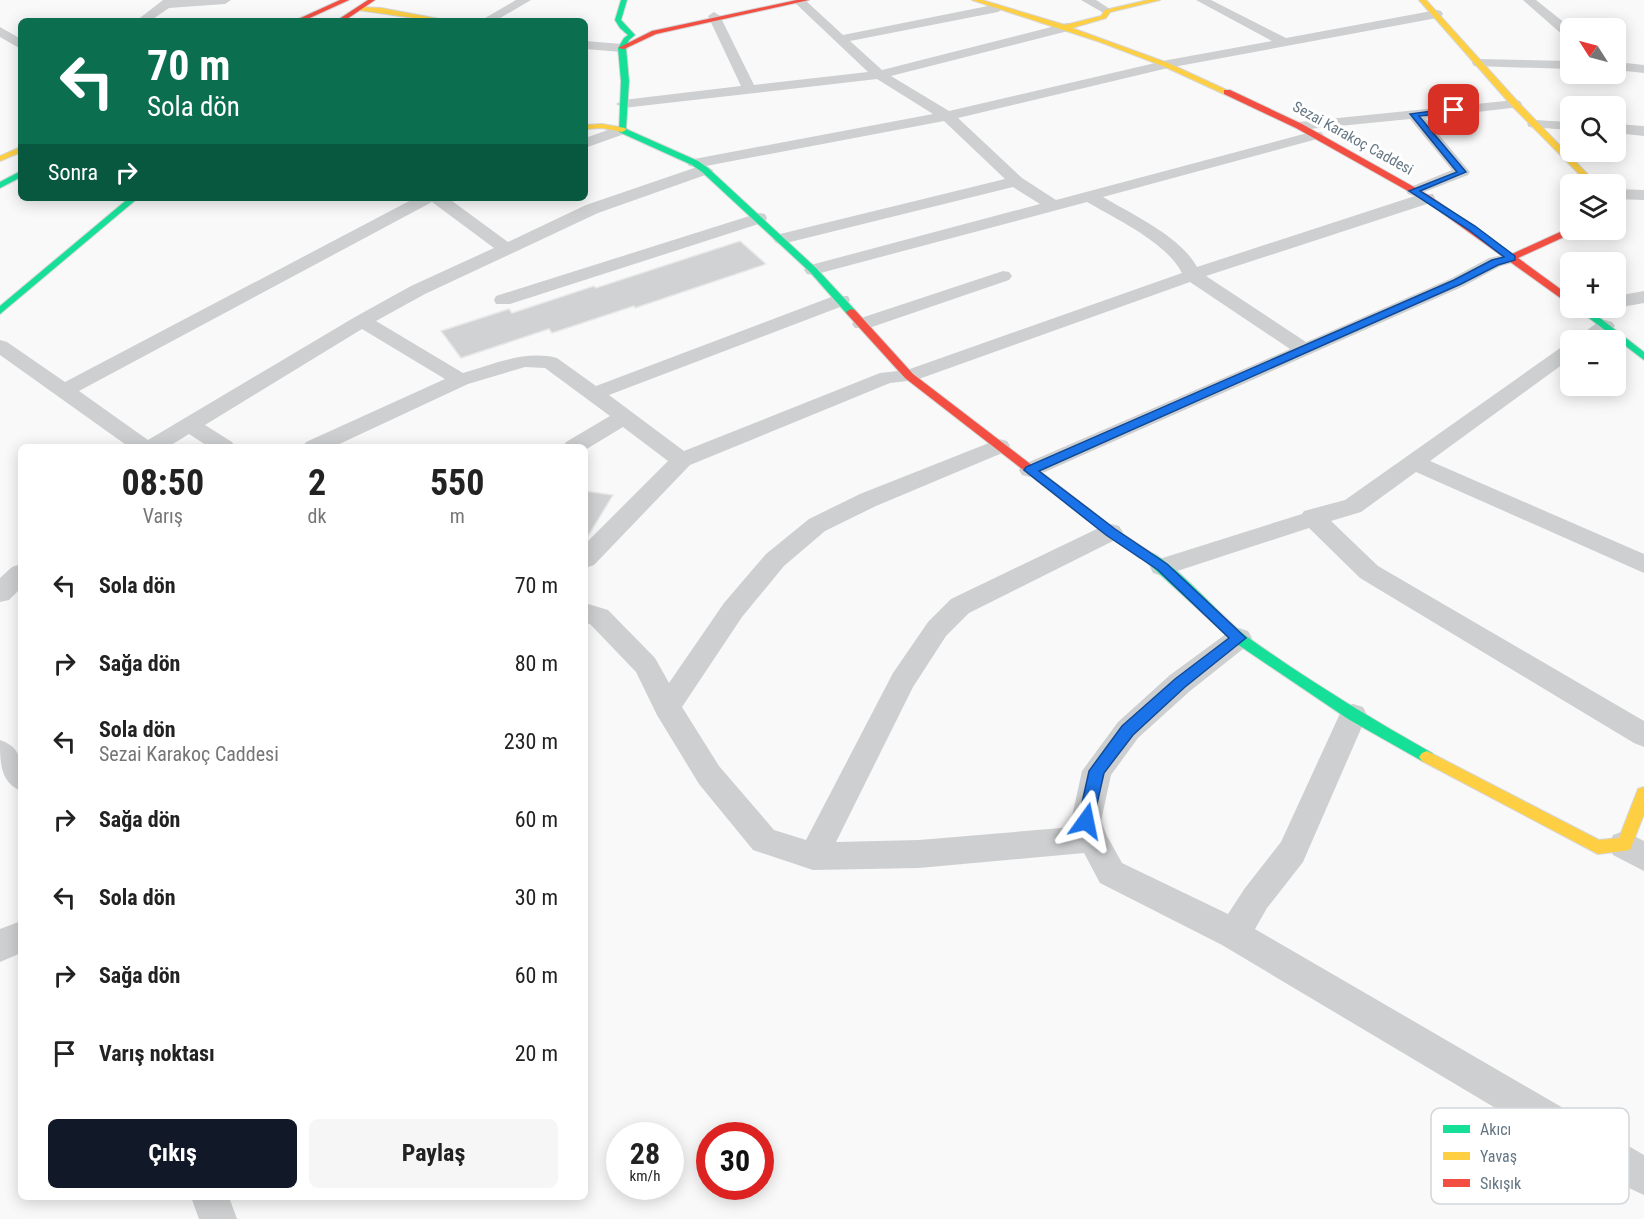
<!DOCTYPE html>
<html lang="tr">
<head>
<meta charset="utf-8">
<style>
	body { margin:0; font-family:"Roboto Condensed",sans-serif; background:#f6f6f6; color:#222; height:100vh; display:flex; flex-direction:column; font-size:22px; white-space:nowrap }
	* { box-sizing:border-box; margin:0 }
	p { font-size:20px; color:#767676 }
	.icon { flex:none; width:33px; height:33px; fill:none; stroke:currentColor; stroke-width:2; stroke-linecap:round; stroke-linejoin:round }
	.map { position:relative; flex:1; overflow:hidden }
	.drawer { position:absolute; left:18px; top:444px; width:570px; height:756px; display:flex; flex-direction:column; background:#fff; border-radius:9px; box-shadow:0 3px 15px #0003 }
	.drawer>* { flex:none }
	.banner { position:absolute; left:18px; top:18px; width:570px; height:183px; border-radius:9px; box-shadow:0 3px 15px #0003; background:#0b6e4f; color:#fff; overflow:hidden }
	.needle { width:39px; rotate:306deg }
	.controls { position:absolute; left:1560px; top:18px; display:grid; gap:12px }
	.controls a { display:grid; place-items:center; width:66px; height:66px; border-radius:9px; background:#fff; box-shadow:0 3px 15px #0003; font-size:30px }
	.speed { position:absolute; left:606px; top:1122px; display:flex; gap:12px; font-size:30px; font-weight:700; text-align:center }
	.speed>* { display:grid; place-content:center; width:78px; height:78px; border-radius:50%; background:#fff; box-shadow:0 3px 15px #0003; line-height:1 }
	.speed small { font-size:15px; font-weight:400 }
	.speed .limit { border:9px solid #d22; background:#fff; color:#111 }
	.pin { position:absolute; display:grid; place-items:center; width:51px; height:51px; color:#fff; margin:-26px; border-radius:12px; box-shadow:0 3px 9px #0006 }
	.me { position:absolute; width:66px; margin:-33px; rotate:12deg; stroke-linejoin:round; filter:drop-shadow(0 0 4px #0008) }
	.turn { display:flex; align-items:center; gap:21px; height:126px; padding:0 30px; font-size:27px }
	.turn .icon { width:78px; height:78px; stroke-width:2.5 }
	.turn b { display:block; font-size:42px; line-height:51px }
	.then { display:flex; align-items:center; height:57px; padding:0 30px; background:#0003; gap:12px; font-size:22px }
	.eta { display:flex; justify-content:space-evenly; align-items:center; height:102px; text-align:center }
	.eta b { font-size:36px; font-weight:700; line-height:42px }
	.cta { display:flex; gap:12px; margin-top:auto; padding:12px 30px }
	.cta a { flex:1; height:69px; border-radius:9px; background:#111827; color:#fff; font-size:24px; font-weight:700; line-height:69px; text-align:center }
	.cta a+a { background:#f6f6f6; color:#222 }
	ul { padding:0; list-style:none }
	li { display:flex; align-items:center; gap:18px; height:78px; padding:0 30px }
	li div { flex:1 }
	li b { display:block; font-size:22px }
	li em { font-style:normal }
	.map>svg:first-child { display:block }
</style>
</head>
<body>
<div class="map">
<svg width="1644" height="1219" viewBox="0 0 1644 1219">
	<rect width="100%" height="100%" fill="#f9f9f9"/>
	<g fill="#d0d2d3" stroke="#e8e8e8" stroke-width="1.5">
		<polygon points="740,241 766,264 635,308 634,306 552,333 549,329 461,358 441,331 509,309 512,313 594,286 596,288"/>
		<polygon points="585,491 613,495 585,541"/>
	</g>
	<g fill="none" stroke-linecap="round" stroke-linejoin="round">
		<defs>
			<g id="fast">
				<polygon points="621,0 627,0 621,20 635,35 629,40 626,48 629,81 626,129 698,161 708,168 816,268 855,310 855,314 847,314 810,272 702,172 692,165 619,132 621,81 618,48 624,38 628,35 620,28 615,20"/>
				<polygon points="21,171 21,177 0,188 0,182"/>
				<polygon points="129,198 138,198 0,314 0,306"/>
				<polygon points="1576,308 1587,308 1644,352 1644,360"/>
				<path d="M1145,550C1173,559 1219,616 1246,636C1306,679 1368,717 1432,753L1435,757L1432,761L1427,763L1422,761L1348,719L1234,642L1139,555L1140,552Z"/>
			</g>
			<g id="slow">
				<polygon points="972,0 982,0 1065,25 1101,16 1105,10 1148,0 1160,0 1110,12 1106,18 1072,28 1168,63 1231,92 1224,94 1163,66 1100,42"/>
				<polygon points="1419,0 1426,0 1518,102 1597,184 1589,184 1512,106"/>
				<polygon points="360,7 381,8 450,21 435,21 358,10"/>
				<polygon points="602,124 625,128 626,130 622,132 602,128 585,129 585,125"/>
				<polygon points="21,147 21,152 0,161 0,156"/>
				<polygon points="1427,751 1599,840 1619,838 1638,789 1644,787 1644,814 1630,850 1598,854 1422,761 1419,757 1422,753"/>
			</g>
			<g id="jam">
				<polygon points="340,0 349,0 303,21 294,21"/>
				<polygon points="368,0 375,0 344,21 336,21"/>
				<polygon points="797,0 809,0 656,34 624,49 618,48 652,31"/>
				<polygon points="1224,90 1230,90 1302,124 1430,196 1512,254 1569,228 1576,230 1575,232 1518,258 1570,296 1570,303 1566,302 1424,200 1296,128 1224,94"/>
				<polygon points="851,309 855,310 913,374 1115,529 1150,552 1151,555 1150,558 1140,558 1107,535 905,378 847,314 846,312"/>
			</g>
		</defs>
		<use href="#fast" stroke="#d5d6d7" stroke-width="2"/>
		<use href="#slow" stroke="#d5d6d7" stroke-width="2"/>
		<use href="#jam" stroke="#d5d6d7" stroke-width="2"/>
		<g fill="#cecfd0" fill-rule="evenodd">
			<polygon points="163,0 231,0 225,4 169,8 150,21 136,21"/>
			<polygon points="516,0 531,0 495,21 480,21"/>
			<path d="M792,0H805L843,35L998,4L1004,8L998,12L850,41L882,70L1067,23L1072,24L1073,27L1072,30L891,76L949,111L1168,60L1272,41L1196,0H1211L1286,38L1437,10L1441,11L1443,14L1441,17L1437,18L1168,68L958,118L1022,178L1056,200L1311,132H1321L1324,135L1321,138L1103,197C1133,215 1180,236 1197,267L1421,194H1433L1435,198L1433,202L1206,276L1306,342L1452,278L1489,258L1511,253L1517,254L1520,258L1517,262L1501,266L1464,286L1038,475L1030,477L1022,475L1019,470L1022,465L1290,349L1190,282L916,380L890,383L690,465L594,565L585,568V544L668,461L623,427L585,450V447H563L566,442L610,416L545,368L525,367L468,384L333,447H303L306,442L445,379L362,329L205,425L232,442L235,447H209L189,434L168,447H129L0,355V340L7,342L65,382L415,198H448L508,242L586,205L697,167L689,166L687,163L689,160L933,114L877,79L623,108L616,104L623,100L741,86L708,16L714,12L720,16L754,85L868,72ZM944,121L1005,179L776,235L773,239L776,243L782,244L1013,187L1040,204L807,266L804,270L807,274L813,275L1087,202C1116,219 1166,242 1182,273L907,370L880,373L684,451L609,395L848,304L850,300L848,296H834L596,386L557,358C525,350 494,364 463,373L376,321L425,294L598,213L711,173L713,170L706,166ZM432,202L494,248L411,286L355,317L148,440L79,391Z"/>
			<polygon points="1081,0 1096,0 1113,11 1107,15"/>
			<polygon points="1523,0 1536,0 1571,28 1570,38 1565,37"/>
			<polygon points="0,27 21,39 21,49 0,37"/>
			<polygon points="585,41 622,44 629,48 622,52 585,49"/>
			<polygon points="1479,59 1570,61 1570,69 1474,66 1472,63 1474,60"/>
			<polygon points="1616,62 1644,65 1644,73 1616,70"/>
			<polygon points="1515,100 1520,101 1522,104 1520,107 1425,118 1470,172 1468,175 1414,196 1408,194 1406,191 1408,188 1452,170 1410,119 1299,130 1292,126 1299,122"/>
			<polygon points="1534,120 1570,122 1570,130 1529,127 1527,124"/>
			<polygon points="1616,124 1644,126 1644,136 1616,133"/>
			<polygon points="622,125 630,130 627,133 585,148 585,138"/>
			<polygon points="1616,189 1644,190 1644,200 1616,199"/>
			<polygon points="759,213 765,214 767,218 765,222 510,304 496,304 494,300 496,296"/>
			<polygon points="1003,271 1009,272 1012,276 1009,280 869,328 855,328 852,324 855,320"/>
			<polygon points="1644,291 1644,303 1616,308 1615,308 1616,296"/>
			<polygon points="1605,320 1612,322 1615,326 1596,340 1574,340 1598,322"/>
			<polygon points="1570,344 1570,359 1430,461 1644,554 1644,573 1416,472 1361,512 1331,521 1378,566 1644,721 1644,747 1634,743 1360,578 1309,528 1162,576 1153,573 1150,567 1153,561 1302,514 1304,511 1345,500 1563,346"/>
			<polygon points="999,439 1007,441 1010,446 1007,451 876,506 825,531 784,566 742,617 682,707 719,766 774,830 806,840 893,673 928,622 951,599 1103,526 1111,524 1119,526 1123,532 1119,538 969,613 946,636 913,687 836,842 919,840 1073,827 1071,821 1082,771 1118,722 1170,675 1230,631 1239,628 1248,631 1252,638 1248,645 1190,691 1138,738 1111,775 1101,821 1106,834 1122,863 1228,914 1245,888 1281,842 1343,707 1353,704 1363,707 1367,715 1303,862 1267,908 1255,929 1644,1155 1644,1195 1631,1189 1222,945 1100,883 1084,853 919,868 813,870 753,850 699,784 657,715 636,672 590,624 585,623 585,603 608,610 655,658 669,683 724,603 766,554 809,519 860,494"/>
			<polygon points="21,564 21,588 9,600 0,602 0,578 12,567"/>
			<path d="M0,740C26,749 21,768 21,791C0,782 0,763 0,740Z"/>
			<polygon points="1624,831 1644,841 1644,871 1613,855 1609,845 1613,835"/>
			<polygon points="21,921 21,953 0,962 0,929"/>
			<polygon points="191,1197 229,1197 237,1219 199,1219"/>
		</g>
		<use href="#fast" fill="#16e098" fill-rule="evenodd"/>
		<use href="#slow" fill="#ffcf43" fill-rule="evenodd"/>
		<use href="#jam" fill="#f24e42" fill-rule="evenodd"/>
	</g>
	<polygon fill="#1a73e8" stroke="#114b97" stroke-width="1.5" points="1454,108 1458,110 1457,112 1419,116 1466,172 1420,191 1475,226 1515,256 1515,260 1498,265 1461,284 1039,471 1115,529 1167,564 1246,638 1185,687 1133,735 1104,773 1092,826 1086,828 1080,826 1078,821 1089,771 1122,726 1175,679 1229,638 1158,570 1106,535 1024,470 1026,467 1454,280 1492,260 1504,257 1469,230 1409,191 1457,172 1410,114"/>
	<g text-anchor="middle" stroke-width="6" stroke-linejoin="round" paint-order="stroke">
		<g font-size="15" fill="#657683" stroke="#fff">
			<text transform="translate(1353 138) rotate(29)" y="5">Sezai Karakoç Caddesi</text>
		</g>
	</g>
	<rect x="1431" y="1108" width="198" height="96" rx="9" fill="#fff" stroke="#d1d6da" stroke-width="1.5"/>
	<rect x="1443" y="1125" width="27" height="8" fill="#16e098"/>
	<rect x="1443" y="1152" width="27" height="8" fill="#ffcf43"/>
	<rect x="1443" y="1179" width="27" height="8" fill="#f24e42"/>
	<g font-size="16" fill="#657683">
		<text x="1480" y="1135">Akıcı</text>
		<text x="1480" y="1162">Yavaş</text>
		<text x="1480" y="1189">Sıkışık</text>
	</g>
</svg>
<div class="controls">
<a><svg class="needle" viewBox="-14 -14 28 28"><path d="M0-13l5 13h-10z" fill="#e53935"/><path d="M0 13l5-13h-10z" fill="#767676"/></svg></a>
<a><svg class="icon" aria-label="search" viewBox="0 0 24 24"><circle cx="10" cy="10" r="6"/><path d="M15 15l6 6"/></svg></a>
<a><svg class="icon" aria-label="layers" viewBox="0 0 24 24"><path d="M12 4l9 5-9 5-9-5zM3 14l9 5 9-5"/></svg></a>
<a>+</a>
<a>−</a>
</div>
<div class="speed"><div>28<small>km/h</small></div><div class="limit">30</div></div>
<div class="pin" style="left:1454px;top:110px;background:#d93025"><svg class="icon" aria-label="arrive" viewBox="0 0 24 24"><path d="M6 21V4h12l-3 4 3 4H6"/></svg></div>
<svg class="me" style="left:1086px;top:821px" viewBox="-20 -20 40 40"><path d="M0-17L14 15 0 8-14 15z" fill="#1a73e8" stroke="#fff" stroke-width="4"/></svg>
<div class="banner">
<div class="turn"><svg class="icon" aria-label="left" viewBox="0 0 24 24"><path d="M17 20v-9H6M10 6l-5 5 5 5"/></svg><div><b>70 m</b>Sola dön</div></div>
<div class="then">Sonra<svg class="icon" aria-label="right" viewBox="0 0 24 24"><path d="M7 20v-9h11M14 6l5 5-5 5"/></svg></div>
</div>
<section class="drawer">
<div class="eta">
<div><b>08:50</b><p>Varış</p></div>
<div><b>2</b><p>dk</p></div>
<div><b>550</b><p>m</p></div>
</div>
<ul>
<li><svg class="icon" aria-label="left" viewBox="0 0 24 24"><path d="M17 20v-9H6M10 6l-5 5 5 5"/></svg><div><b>Sola dön</b></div><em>70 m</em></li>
<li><svg class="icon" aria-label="right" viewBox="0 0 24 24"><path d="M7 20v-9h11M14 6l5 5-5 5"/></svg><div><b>Sağa dön</b></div><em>80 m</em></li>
<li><svg class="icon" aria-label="left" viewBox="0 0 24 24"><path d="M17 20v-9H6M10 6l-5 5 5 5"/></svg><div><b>Sola dön</b><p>Sezai Karakoç Caddesi</p></div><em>230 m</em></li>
<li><svg class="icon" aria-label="right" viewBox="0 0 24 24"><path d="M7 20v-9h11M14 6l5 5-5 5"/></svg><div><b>Sağa dön</b></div><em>60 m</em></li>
<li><svg class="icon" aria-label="left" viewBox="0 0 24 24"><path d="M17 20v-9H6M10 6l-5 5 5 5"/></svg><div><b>Sola dön</b></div><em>30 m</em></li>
<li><svg class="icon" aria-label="right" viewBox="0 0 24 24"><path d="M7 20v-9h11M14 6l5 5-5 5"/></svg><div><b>Sağa dön</b></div><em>60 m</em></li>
<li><svg class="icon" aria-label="arrive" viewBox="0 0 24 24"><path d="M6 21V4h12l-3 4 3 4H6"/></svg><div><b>Varış noktası</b></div><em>20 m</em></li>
</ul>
<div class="cta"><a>Çıkış</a><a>Paylaş</a></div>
</section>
</div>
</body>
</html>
